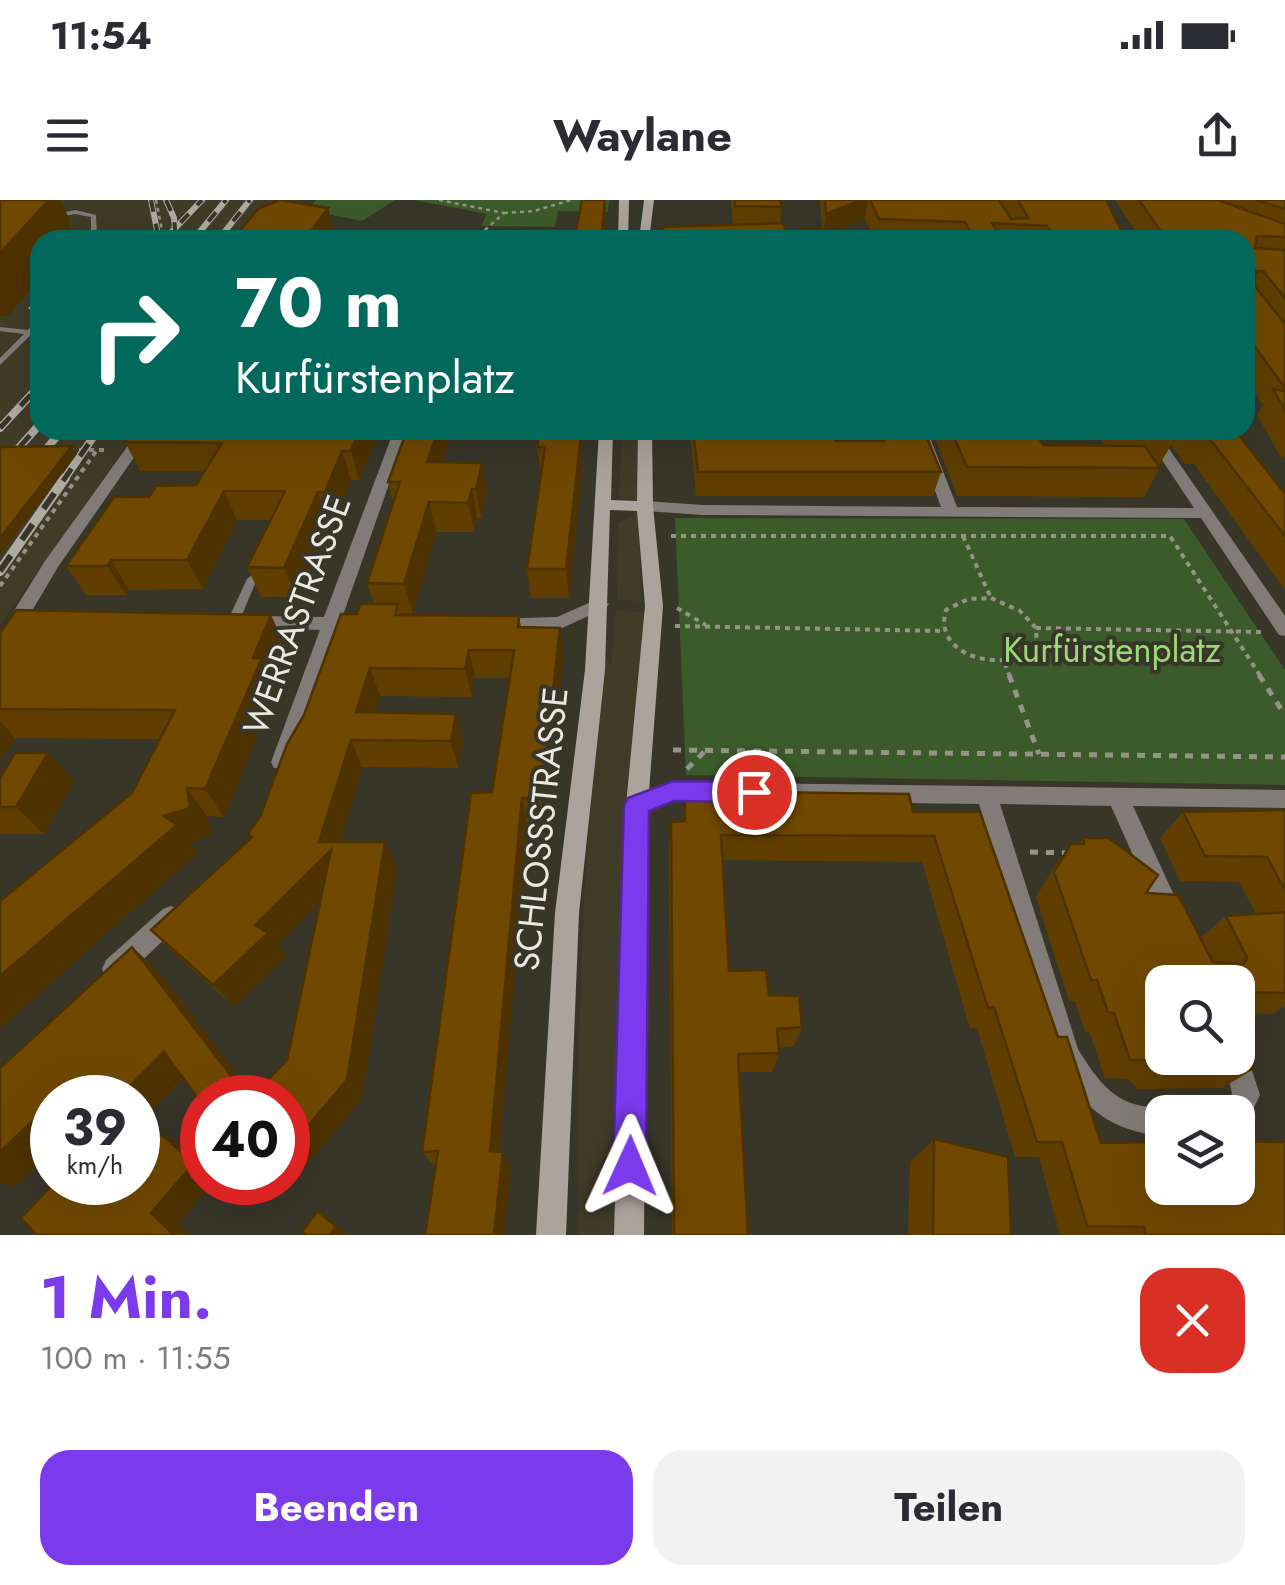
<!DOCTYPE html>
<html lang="de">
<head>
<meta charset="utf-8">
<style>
	body { margin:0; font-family:Jost,sans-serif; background:#f2f2f3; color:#2b2b33; height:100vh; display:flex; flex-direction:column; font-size:38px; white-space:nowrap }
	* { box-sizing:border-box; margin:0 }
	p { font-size:32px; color:#7c7c81 }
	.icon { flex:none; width:55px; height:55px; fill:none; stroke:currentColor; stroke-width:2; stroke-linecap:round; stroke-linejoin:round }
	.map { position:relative; height:1035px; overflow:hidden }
	.side { display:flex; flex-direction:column; background:#fff; flex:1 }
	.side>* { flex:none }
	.banner { position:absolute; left:30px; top:30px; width:1225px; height:210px; border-radius:30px; box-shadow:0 10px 40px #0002; background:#00695c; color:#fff; overflow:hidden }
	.fabs { position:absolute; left:1145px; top:765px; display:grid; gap:20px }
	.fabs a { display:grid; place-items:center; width:110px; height:110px; border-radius:20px; background:#fff; box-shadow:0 10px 40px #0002; font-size:50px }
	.speed { position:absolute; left:30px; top:875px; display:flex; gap:20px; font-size:50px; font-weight:700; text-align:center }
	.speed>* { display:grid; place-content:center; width:130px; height:130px; border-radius:50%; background:#fff; box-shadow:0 10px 40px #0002; line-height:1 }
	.speed small { font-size:25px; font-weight:400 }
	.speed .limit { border:15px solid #d22; background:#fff; color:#111 }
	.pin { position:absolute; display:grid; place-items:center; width:85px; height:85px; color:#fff; margin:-42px; border:5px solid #fff; border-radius:50%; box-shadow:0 2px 10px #0007 }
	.me { position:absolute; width:110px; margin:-55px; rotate:1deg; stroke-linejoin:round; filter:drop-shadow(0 0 8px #0008) }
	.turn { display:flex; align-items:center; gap:35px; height:210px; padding:0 40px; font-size:45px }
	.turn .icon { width:130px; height:130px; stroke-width:2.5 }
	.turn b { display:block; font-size:70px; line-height:85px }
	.round { display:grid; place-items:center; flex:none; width:105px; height:105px; border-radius:30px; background:#f2f2f3 }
	.summary { display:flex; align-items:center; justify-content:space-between; height:170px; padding:0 40px }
	h1 { font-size:60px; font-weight:700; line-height:75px; color:#7c3aed }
	.button { display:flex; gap:20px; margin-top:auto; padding:20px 40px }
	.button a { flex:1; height:115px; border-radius:30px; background:#7c3aed; color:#fff; font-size:40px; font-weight:700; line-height:115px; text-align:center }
	.button a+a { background:#f2f2f3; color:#2b2b33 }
	.status { display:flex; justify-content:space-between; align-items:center; height:70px; padding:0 50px; background:#fff; direction:ltr }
	.status svg { height:28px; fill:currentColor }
	header { display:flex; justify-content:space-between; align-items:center; height:130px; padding:0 40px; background:#fff; font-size:45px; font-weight:700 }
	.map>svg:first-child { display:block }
</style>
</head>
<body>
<div class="status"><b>11:54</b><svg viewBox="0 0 49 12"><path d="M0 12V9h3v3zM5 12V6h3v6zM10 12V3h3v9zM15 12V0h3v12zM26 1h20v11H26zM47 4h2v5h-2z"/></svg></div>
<header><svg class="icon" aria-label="menu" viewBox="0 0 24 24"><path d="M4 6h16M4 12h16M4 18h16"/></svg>Waylane<svg class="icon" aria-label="share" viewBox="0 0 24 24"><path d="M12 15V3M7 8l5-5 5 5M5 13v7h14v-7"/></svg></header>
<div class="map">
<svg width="1285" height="1035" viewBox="0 0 1285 1035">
	<rect width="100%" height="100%" fill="#383629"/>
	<g fill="#403c28">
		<polygon points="0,0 301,0 278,28 259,40 40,40 40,230 137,230 0,425"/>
		<polygon points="622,230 639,230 639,301 619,298"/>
		<polygon points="639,313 641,401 617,400 618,323"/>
		<polygon points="616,411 646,412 617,1035 578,1035 578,874 584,696 603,457 611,465"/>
	</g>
	<g fill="#3c5b2a">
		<polygon points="316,0 395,0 362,21 307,10"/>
		<polygon points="414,0 609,0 608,12 558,11 555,27 481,26 487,14"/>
		<polygon points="675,318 1184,319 1285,470 1285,585 686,575"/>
	</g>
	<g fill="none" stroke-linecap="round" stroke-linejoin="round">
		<g stroke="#959388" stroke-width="2.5" stroke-dasharray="4 4" stroke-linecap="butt">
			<polyline points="156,0 164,40"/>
			<polyline points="439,0 504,13 485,30 482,40"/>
			<polyline points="504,13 534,11 571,0"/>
			<polyline points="29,109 40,96"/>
		</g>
		<g stroke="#959388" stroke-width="4" stroke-dasharray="5 5" stroke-linecap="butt">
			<polyline points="69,250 106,250"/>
			<polyline points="671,336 1170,336 1261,477"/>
			<polyline points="963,336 991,398"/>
			<polyline points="0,386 97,250"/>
			<path d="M991,398L1020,411L1036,428L1037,448C1004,474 932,457 946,410L968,399Z"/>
			<polyline points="677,408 706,425"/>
			<polyline points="675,426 944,431"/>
			<polyline points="1036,428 1263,432"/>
			<polyline points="1005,463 1010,477"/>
		</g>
		<g stroke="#959388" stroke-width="5" stroke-dasharray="8 8" stroke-linecap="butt">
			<polyline points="1009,475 1039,554"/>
			<polyline points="1259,475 1285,515"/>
			<polyline points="673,550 1285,557"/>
			<polyline points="687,569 706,550"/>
			<polyline points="1030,652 1069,653"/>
		</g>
		<g fill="#817c77" fill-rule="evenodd">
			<polygon points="75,10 96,15 97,40 91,40 91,17 75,14 53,18 50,16"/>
			<polygon points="37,120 40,120 40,126 0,165 0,158 24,134 0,131 0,127 28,130"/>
			<polygon points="252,375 257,379 239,422 237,425 229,425 227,422 247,379"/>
		</g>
		<g fill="#817c77" fill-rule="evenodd">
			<polygon points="139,230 153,230 58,367 7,453 0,455 0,433 45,361"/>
			<polygon points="394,230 408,230 342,418 351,424 348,428 338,430 288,568 274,568 271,562 320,430 251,428 242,422 251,416 324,417"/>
			<polygon points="913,230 927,230 957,307 1194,308 1142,230 1156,230 1285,416 1285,436 1279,435 1201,318 703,315 645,311 637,306 645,301 703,305 941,307"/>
			<polygon points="600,398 609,404 606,408 560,429 496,431 487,425 496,419 557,417"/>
			<path d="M673,582L1285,590V608L1133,606L1184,717L1180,725L1172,728L1164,725L1111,606L1000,604L1078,849C1091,870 1107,895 1131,903C1144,908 1159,906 1172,912H1162V936C1111,931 1083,908 1058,865L979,604L674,600L637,614L629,611L626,605L629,599Z"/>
			<polygon points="171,706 179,709 183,717 179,725 124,778 115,781 106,778 102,769 106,760 163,709"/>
			<polygon points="1238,845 1245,849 1260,895 1247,922 1238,926 1238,912 1223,912 1232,893 1223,858 1238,858"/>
		</g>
		<g fill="#aca39c" fill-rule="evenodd">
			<polygon points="619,0 629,0 628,40 618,40"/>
			<polygon points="644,0 654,0 649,40 639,40"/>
			<polygon points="599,230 613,230 611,300 637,301 638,230 652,230 653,306 663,406 648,605 644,1035 614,1035 626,605 645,406 637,311 610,310 605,470 579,713 566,1035 536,1035 555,713 585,470"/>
		</g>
		<defs>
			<g id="rail-far2">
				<polyline points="151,0 159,40"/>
				<polyline points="166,0 174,18 176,40"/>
				<polyline points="164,40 202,0"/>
				<polyline points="193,40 226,0"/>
				<polyline points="218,40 250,0"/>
			</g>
			<g id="rail-far1">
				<polyline points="0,228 40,185"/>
				<polyline points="0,269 40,224"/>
				<polyline points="20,281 62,230"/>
				<polyline points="63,281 98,230"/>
			</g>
			<g id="rail">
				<polyline points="0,305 22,278"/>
				<polyline points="0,371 65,278"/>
			</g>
		</defs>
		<use href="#rail-far2" stroke="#aeaca2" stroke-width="6"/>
		<use href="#rail-far1" stroke="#aeaca2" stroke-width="8"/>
		<use href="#rail" stroke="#aeaca2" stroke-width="10"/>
		<use href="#rail-far2" stroke="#383629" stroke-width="4" stroke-dasharray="12" stroke-linecap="butt"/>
		<use href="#rail-far1" stroke="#383629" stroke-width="5" stroke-dasharray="15" stroke-linecap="butt"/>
		<use href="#rail" stroke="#383629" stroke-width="6" stroke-dasharray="19" stroke-linecap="butt"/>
	</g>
	<g fill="#603e00">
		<polygon points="731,0 780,0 782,7 780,23 733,25"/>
		<polygon points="820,0 1106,0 1126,40 874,40 865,19 830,33 833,40 797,40 799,29 822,29"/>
		<polygon points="1115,0 1285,0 1285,119 1283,122 1285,124 1285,258 1280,256 1257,215 1263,205 1245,179 1245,40 1141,40"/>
		<polygon points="328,8 333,30 503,32 504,40 240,40 238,33"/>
		<polygon points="407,230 452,230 443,262 487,292 481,318 477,319 474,332 436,332 413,413 401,413 402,415 519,416 521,427 563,456 546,625 527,625 499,952 511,967 434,966 422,952 492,592 509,478 475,478 472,497 380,496 375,513 456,514 463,541 458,568 362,567 341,642 397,668 362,898 282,994 202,898 183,878 138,924 138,898 52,898 52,951 15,987 0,982 0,868 132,747 157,770 250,891 265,883 287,860 320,700 277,745 286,756 234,806 174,753 151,730 251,638 248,634 260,617 304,515 357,414 374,404 367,383 393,302 388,282"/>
		<polygon points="576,230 576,236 581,236 582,265 569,398 531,398 527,369 541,276 537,247"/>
		<polygon points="690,230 832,230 835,241 872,241 869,230 924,230 941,272 933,296 696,296"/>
		<polygon points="932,230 1034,230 1043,245 1105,246 1095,230 1235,230 1285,294 1285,390 1194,264 1184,264 1171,245 1160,264 1158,264 1160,268 1144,297 957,296"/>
		<polygon points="379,231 359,280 351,280 335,321 329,322 297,397 261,397 247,367 271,320 237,320 203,389 129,390 126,395 86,395 66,366 149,297 196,285 205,271 140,271 125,242"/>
		<polygon points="0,433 285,445 272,478 277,488 224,617 207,616 211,635 190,642 198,652 0,828 0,701 132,593 160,539 15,538 0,561"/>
		<polygon points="0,578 74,581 44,634 0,634"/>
		<polygon points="685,591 913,612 980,612 1058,837 1101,943 1285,1035 1060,1035 1039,957 1015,957 977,828 970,829 922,662 723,660 729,771 769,795 802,827 794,846 778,848 779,853 772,872 739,872 748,1035 672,1035 669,647 671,622 683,622"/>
		<polygon points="1285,610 1285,806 1272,814 1238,813 1238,782 1162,782 1254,869 1222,888 1138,889 1128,879 1105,878 1090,833 1085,832 1075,801 1069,801 1036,697 1053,669 1071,644 1079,644 1084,638 1200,738 1226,716 1256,714 1239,682 1180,681 1160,638 1183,612"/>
		<polygon points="934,939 1011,1035 908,1035 910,962"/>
	</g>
	<g fill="#4e3200">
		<polygon points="49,0 60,0 69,18 71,40 40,40 40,77 9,115 0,117 0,53"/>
		<polygon points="605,0 606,14 604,40 601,40"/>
		<polygon points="861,0 868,0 865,19 823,36 826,14"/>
		<polygon points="328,8 334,33 312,30"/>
		<polygon points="359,230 378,230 379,231 359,280 351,251"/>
		<polygon points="438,230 452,230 434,291 427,262"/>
		<polygon points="581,236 582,265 569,398 566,369"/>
		<polygon points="72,246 77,254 0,355 0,338"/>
		<polygon points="342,251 351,280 335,321 325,292"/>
		<polygon points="482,263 487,292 481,318 476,289"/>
		<polygon points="472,289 477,319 474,332 468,303"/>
		<polygon points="224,291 237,320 203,389 187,360"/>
		<polygon points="318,292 329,322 297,397 284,368"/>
		<polygon points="429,302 436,332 413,413 404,384"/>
		<polygon points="111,360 129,390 126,395 107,366"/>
		<polygon points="271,415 285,445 272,478 277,488 224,617 205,589 253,458"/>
		<polygon points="560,428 563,456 546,625 541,598"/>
		<polygon points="469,450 475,478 472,497 465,469"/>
		<polygon points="370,468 380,496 368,540 356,512"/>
		<polygon points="456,514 463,541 458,568 451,541"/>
		<polygon points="0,521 15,538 0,561"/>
		<polygon points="351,540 362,567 336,659 345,675 277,745 286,756 234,806 213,785 255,725 319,642"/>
		<polygon points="48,553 74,581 44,634 16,607"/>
		<polygon points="187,588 207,616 211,635 190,642 198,652 0,828 0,776 164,616"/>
		<polygon points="522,598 527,625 498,966 490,951"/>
		<polygon points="385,642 397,668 362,898 282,994 262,982 288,982 288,949"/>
		<polygon points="132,747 157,770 255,898 245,894"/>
		<polygon points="164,852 189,871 138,924 138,898 118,898"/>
		<polygon points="45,909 52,912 52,951 15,987 0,982 0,952"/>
		<polygon points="161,934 187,949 202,963 202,982 213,982 178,1024 190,1035 174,1035 151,1013"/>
		<polygon points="503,952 511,967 504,1035 494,1035"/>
		<polygon points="318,1011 346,1033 345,1035 330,1035"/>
	</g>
	<g fill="#704800" stroke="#4e3200" stroke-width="2.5">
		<polygon points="0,0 49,0 0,53"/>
		<polygon points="280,0 328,8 312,30 503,32 501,40 271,40 238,33 259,8"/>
		<polygon points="582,0 605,0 601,40 570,40 571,37 575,37"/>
		<polygon points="735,0 780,0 782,7 735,6"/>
		<polygon points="825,0 861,0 826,14"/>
		<polygon points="870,0 999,0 1011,19 1028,18 1018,0 1106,0 1126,40 1057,40 1047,26 992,23 1003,40 975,40 965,22 879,19"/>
		<polygon points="1139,0 1218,0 1285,24 1285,37 1257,36 1255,48 1285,50 1285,98 1263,71 1256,71 1254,85 1285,124 1285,188 1245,133 1245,40 1167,40"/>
		<polygon points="1256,0 1285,0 1285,9"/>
		<polygon points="784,23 787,40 664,40 663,27"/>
		<polygon points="799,29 829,29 833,40 802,40"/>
		<polygon points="1273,189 1285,191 1285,210"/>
		<polygon points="133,230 359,230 351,251 342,251 325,292 318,292 284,368 247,367 285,291 224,291 187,360 111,360 107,366 66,366 114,297 149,297 156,286 196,285 222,243 125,242"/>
		<polygon points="407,230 438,230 427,262 482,263 476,289 472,289 468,303 429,302 404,384 367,383 400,282 388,282"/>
		<polygon points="540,230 572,230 571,236 581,236 566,369 527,369 545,247 537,247"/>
		<polygon points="693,230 832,230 835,241 884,241 881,230 924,230 941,272 698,272"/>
		<polygon points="951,230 1034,230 1043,245 1145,246 1160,268 967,267"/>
		<polygon points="1124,230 1169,230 1175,238 1129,238"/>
		<polygon points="1194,230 1235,230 1285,294 1285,336 1209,238 1199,238"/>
		<polygon points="72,246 0,338 0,247"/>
		<polygon points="360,404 398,404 395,415 519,416 518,427 560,428 541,598 522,598 490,951 503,952 494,1035 425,1035 438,951 422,952 471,593 492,592 514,450 469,450 465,469 370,468 356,512 456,514 451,541 351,540 319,642 385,642 347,880 288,949 288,898 202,898 202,904 164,852 118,898 52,898 52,916 45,909 0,952 0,868 132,747 245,894 265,883 287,860 331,650 255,725 268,733 213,785 151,730 252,637 248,634 260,617 287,544 304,515 341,414 357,414"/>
		<polygon points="16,410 271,415 253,458 262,458 205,589 187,588 190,608 164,616 177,625 0,776 0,701 132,593 175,510 0,509 0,433"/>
		<polygon points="15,553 48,553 16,607 0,607 0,578"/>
		<polygon points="685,591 909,594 913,612 980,612 1058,837 1067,837 1101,943 1162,942 1162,988 1238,988 1238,941 1285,942 1285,1035 1146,1035 1144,1027 1087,1026 1062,942 1037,942 994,807 988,808 934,636 721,635 729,771 766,770 769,795 799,796 802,827 777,829 779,853 738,854 748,1035 674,1035 671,622 685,621"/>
		<polygon points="1285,610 1285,690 1267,657 1205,656 1183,612"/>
		<polygon points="1084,638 1109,638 1158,675 1146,693 1178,695 1213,762 1244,764 1247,758 1226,716 1285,712 1285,793 1238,792 1238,782 1162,782 1162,858 1238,858 1238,831 1254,869 1165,871 1155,860 1130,860 1114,813 1108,812 1097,780 1091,780 1054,672 1071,644 1084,644"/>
		<polygon points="161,934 194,963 151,1013 174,1035 37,1035 21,1018 55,982 138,982 138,960"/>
		<polygon points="934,939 1008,957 1011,1035 933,1035"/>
		<polygon points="318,1011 336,1027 330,1035 305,1035 302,1031"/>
	</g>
	<polygon fill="#7c3aed" stroke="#51269a" stroke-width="2.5" points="673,581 754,582 763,585 767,592 763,599 754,602 674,601 649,611 646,966 641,978 630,983 618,978 613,966 624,605 628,598"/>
	<g text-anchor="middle" stroke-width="8" stroke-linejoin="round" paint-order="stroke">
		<g font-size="35" fill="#eae8e0" stroke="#383629">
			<text transform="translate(297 415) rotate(-70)" y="12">WERRASTRASSE</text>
			<text transform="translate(541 629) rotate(-84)" y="12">SCHLOSSSTRASSE</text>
		</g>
		<g font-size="35" fill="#9ad976" stroke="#383629">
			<text x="1112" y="462">Kurfürstenplatz</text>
		</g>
	</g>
</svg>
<div class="fabs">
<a><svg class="icon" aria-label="search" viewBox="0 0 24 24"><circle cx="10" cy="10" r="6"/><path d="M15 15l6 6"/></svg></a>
<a><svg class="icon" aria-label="layers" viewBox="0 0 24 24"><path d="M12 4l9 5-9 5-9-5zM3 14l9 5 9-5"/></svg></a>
</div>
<div class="speed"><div>39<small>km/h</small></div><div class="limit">40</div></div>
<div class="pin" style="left:754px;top:592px;background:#d93025"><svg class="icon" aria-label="arrive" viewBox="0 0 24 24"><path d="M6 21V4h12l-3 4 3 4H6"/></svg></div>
<svg class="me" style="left:630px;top:966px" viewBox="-20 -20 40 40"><path d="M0-17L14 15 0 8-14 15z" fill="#7c3aed" stroke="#fff" stroke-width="4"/></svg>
<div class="banner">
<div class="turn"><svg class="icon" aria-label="right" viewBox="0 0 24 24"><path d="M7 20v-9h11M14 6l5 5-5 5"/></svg><div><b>70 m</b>Kurfürstenplatz</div></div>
</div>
</div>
<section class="side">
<div class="summary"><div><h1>1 Min.</h1><p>100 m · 11:55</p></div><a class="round" style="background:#d93025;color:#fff"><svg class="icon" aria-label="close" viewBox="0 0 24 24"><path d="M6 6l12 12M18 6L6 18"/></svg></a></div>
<div class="button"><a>Beenden</a><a>Teilen</a></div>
</section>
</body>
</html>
